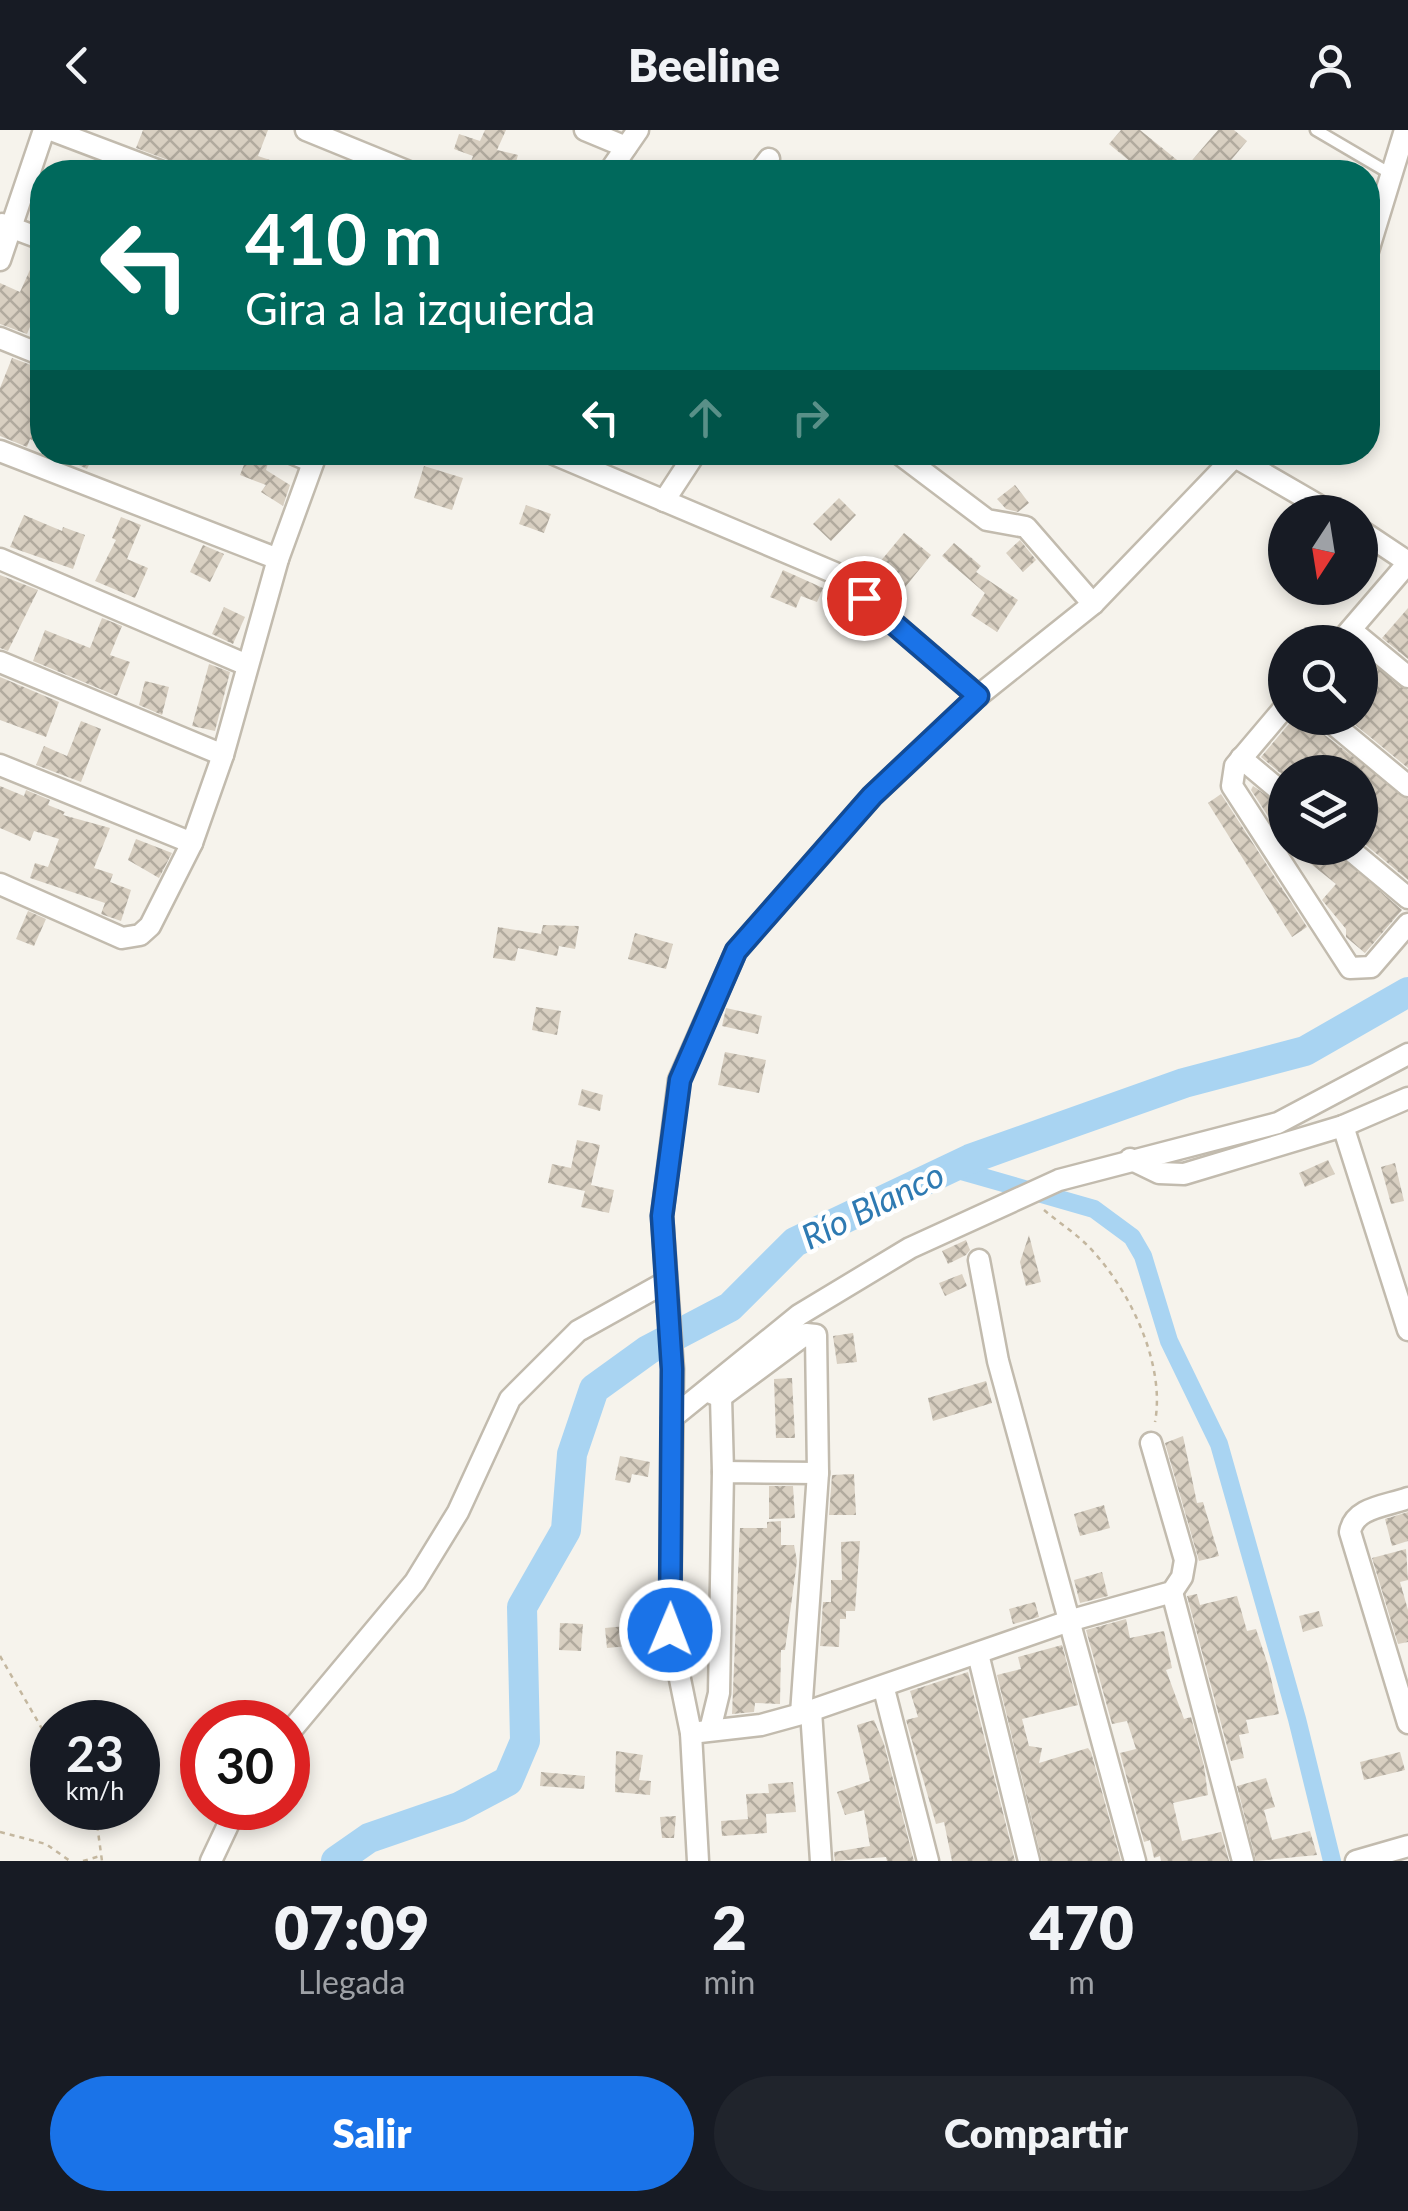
<!DOCTYPE html>
<html lang="es">
<head>
<meta charset="utf-8">
<style>
	body { margin:0; font-family:Lato,sans-serif; background:#20242c; color:#f1f3f6; height:100vh; display:flex; flex-direction:column; font-size:38px; white-space:nowrap }
	* { box-sizing:border-box; margin:0 }
	p { font-size:32px; color:#9ea1a6 }
	.icon { flex:none; width:55px; height:55px; fill:none; stroke:currentColor; stroke-width:2; stroke-linecap:round; stroke-linejoin:round }
	.map { position:relative; height:1731px; overflow:hidden }
	.panel { display:flex; flex-direction:column; background:#171b24; flex:1 }
	.panel>* { flex:none }
	.top-card { position:absolute; left:30px; top:30px; width:1350px; height:305px; border-radius:40px; box-shadow:0 5px 15px #0003; background:#00695c; color:#fff; overflow:hidden }
	.needle { width:65px; rotate:192deg }
	.buttons { position:absolute; left:1268px; top:365px; display:grid; gap:20px }
	.buttons a { display:grid; place-items:center; width:110px; height:110px; border-radius:50%; background:#171b24; box-shadow:0 5px 15px #0003; font-size:50px }
	.speed { position:absolute; left:30px; top:1570px; display:flex; gap:20px; font-size:50px; font-weight:700; text-align:center }
	.speed>* { display:grid; place-content:center; width:130px; height:130px; border-radius:50%; background:#171b24; box-shadow:0 5px 15px #0003; line-height:1 }
	.speed small { font-size:25px; font-weight:400 }
	.speed .limit { border:15px solid #d22; background:#fff; color:#111 }
	.pin { position:absolute; display:grid; place-items:center; width:85px; height:85px; color:#fff; margin:-42px; border:5px solid #fff; border-radius:50%; box-shadow:0 2px 10px #0007 }
	.me { position:absolute; width:110px; margin:-55px; rotate:1deg; stroke-linejoin:round; filter:drop-shadow(0 0 8px #0008) }
	.turn { display:flex; align-items:center; gap:35px; height:210px; padding:0 50px; font-size:45px }
	.turn .icon { width:130px; height:130px; stroke-width:2.5 }
	.turn b { display:block; font-size:70px; line-height:85px }
	.lanes { display:flex; align-items:center; height:95px; padding:0 50px; background:#0003; justify-content:center; gap:50px; direction:ltr }
	.lanes .off { opacity:.35 }
	.eta { display:flex; justify-content:space-evenly; align-items:center; height:170px; text-align:center }
	.eta b { font-size:60px; font-weight:800; line-height:70px }
	.primary-button { display:flex; gap:20px; margin-top:auto; padding:20px 50px }
	.primary-button a { flex:1; height:115px; border-radius:60px; background:#1a73e8; color:#fff; font-size:40px; font-weight:800; line-height:115px; text-align:center }
	.primary-button a+a { background:#20242c; color:#f1f3f6 }
	header { display:flex; justify-content:space-between; align-items:center; height:130px; padding:0 50px; background:#171b24; font-size:45px; font-weight:800 }
	.map>svg:first-child { display:block }
</style>
</head>
<body>
<header><svg class="icon" aria-label="back" viewBox="0 0 24 24"><path d="M15 5l-7 7 7 7"/></svg>Beeline<svg class="icon" aria-label="person" viewBox="0 0 24 24"><circle cx="12" cy="8" r="4"/><path d="M4 21q1-7 8-7t8 7"/></svg></header>
<div class="map">
<svg width="1408" height="1731" viewBox="0 0 1408 1731">
	<defs>
		<pattern id="building-cross-hatch" width="8" height="8" patternUnits="userSpaceOnUse" patternTransform="scale(2.5)"><rect width="8" height="8" fill="#d8cfc1"/><path d="M0 0l8 8M0 8l8-8" fill="none" stroke="#b1aa9e"/></pattern>
	</defs>
	<rect width="100%" height="100%" fill="#f6f3ec"/>
	<g fill="none" stroke-linecap="round" stroke-linejoin="round">
		<polyline stroke="#a9d4f2" stroke-width="18" points="951,1038 1094,1079 1132,1107 1143,1126 1169,1211 1219,1314 1297,1589 1332,1731"/>
		<polyline stroke="#a9d4f2" stroke-width="30" points="336,1731 369,1708 459,1677 508,1651 525,1611 522,1477 566,1400 572,1324 594,1259 648,1220 730,1177 795,1112 970,1029 1184,953 1305,921 1408,862"/>
	</g>
	<g fill="url(#building-cross-hatch)">
		<polygon points="143,0 268,0 258,26 273,31 270,42 196,39 175,42 168,30 136,18"/>
		<polygon points="485,0 506,0 497,20 518,25 513,42 467,42 473,26 454,19 459,4 480,11"/>
		<polygon points="1121,0 1140,0 1182,34 1175,42 1143,42 1109,14"/>
		<polygon points="1218,0 1234,0 1247,11 1221,42 1182,42"/>
		<polygon points="33,133 42,137 42,168 27,204 0,194 0,153 20,162"/>
		<polygon points="12,228 42,239 42,315 30,309 27,317 0,306 0,258"/>
		<polygon points="52,322 95,322 87,339"/>
		<polygon points="249,322 269,330 266,340 290,355 283,376 261,362 266,355 240,345"/>
		<polygon points="424,336 463,348 452,380 414,368"/>
		<polygon points="1015,355 1029,373 1018,382 1006,379 997,369"/>
		<polygon points="839,368 856,385 831,411 813,394"/>
		<polygon points="526,375 551,384 544,403 519,394"/>
		<polygon points="24,385 62,401 63,397 85,405 73,439 10,417"/>
		<polygon points="121,387 141,395 127,429 148,438 135,468 95,451 116,410 112,408"/>
		<polygon points="904,403 931,425 902,461 874,439"/>
		<polygon points="1020,410 1036,430 1023,442 1006,423"/>
		<polygon points="954,413 981,436 976,442 1018,470 997,502 971,485 985,463 942,426"/>
		<polygon points="203,415 224,424 210,452 190,442"/>
		<polygon points="783,440 823,458 817,472 801,466 796,478 770,467"/>
		<polygon points="0,445 38,460 8,521 0,518"/>
		<polygon points="224,477 245,487 233,514 212,504"/>
		<polygon points="1408,478 1408,529 1382,508"/>
		<polygon points="102,488 122,496 110,525 130,532 117,566 33,531 45,500 90,518"/>
		<polygon points="1360,525 1408,560 1408,638 1347,588 1360,588"/>
		<polygon points="209,534 230,542 215,601 192,596"/>
		<polygon points="0,547 59,572 46,607 0,590"/>
		<polygon points="145,551 169,557 162,585 139,575"/>
		<polygon points="1294,588 1312,588 1317,599 1408,669 1408,750 1360,710 1360,642 1285,642 1285,647 1261,627"/>
		<polygon points="81,591 101,599 81,652 36,635 44,616 67,626"/>
		<polygon points="0,656 24,666 26,660 50,670 48,675 65,682 63,685 110,698 94,738 113,744 110,752 131,760 121,791 101,784 105,773 30,748 35,733 48,737 59,709 34,701 30,711 0,698"/>
		<polygon points="1253,656 1285,678 1285,712 1251,660"/>
		<polygon points="1221,664 1307,797 1292,807 1208,673"/>
		<polygon points="136,709 172,723 159,748 128,730"/>
		<polygon points="1291,718 1331,718 1402,780 1365,823 1346,807 1346,799 1322,770 1336,754"/>
		<polygon points="28,781 46,789 34,816 16,809"/>
		<polygon points="543,795 579,796 575,819 559,816 557,826 518,818 515,831 493,828 498,797 541,804"/>
		<polygon points="635,803 673,814 666,839 628,829"/>
		<polygon points="536,877 561,881 557,905 532,900"/>
		<polygon points="726,878 762,886 758,904 722,896"/>
		<polygon points="725,922 766,930 759,963 718,955"/>
		<polygon points="582,959 603,965 600,981 578,975"/>
		<polygon points="577,1010 600,1015 591,1055 614,1060 609,1083 581,1077 585,1061 548,1053 552,1034 571,1038"/>
		<polygon points="1328,1030 1335,1044 1305,1057 1299,1043"/>
		<polygon points="1395,1033 1404,1071 1391,1074 1381,1037"/>
		<polygon points="1029,1105 1041,1152 1026,1156 1020,1132"/>
		<polygon points="966,1110 970,1120 966,1125 948,1134 942,1121"/>
		<polygon points="962,1144 967,1156 945,1166 939,1153"/>
		<polygon points="853,1203 857,1232 837,1234 833,1206"/>
		<polygon points="792,1248 795,1308 776,1308 774,1249"/>
		<polygon points="986,1251 992,1273 933,1291 928,1268"/>
		<polygon points="1183,1306 1197,1373 1203,1372 1219,1426 1199,1431 1165,1313"/>
		<polygon points="620,1326 650,1332 648,1347 632,1344 630,1353 615,1350"/>
		<polygon points="854,1344 856,1385 829,1385 832,1345"/>
		<polygon points="769,1356 793,1356 795,1388 769,1389"/>
		<polygon points="1104,1375 1110,1398 1080,1406 1074,1384"/>
		<polygon points="1408,1382 1408,1411 1392,1416 1385,1389"/>
		<polygon points="781,1391 781,1415 794,1415 797,1431 785,1520 781,1520 780,1574 755,1573 754,1582 732,1584 740,1398 767,1398 767,1392"/>
		<polygon points="860,1411 855,1481 846,1481 846,1489 840,1489 839,1517 820,1516 823,1472 831,1472 831,1450 842,1450 841,1412"/>
		<polygon points="1406,1419 1408,1450 1400,1452 1408,1480 1408,1512 1398,1514 1372,1428"/>
		<polygon points="1102,1442 1108,1466 1080,1473 1074,1450"/>
		<polygon points="1197,1464 1200,1475 1237,1466 1247,1501 1256,1499 1268,1535 1279,1584 1246,1590 1249,1603 1239,1605 1244,1628 1231,1631 1187,1466"/>
		<polygon points="1035,1472 1039,1487 1013,1494 1009,1479"/>
		<polygon points="1319,1481 1323,1496 1303,1502 1299,1486"/>
		<polygon points="1126,1489 1130,1508 1164,1501 1172,1538 1166,1540 1184,1589 1191,1587 1204,1636 1208,1665 1173,1673 1182,1711 1221,1702 1229,1731 1161,1731 1160,1726 1154,1728 1150,1710 1144,1712 1120,1623 1136,1619 1127,1591 1112,1594 1086,1500"/>
		<polygon points="560,1493 583,1494 581,1521 559,1520"/>
		<polygon points="626,1496 628,1516 607,1518 605,1498"/>
		<polygon points="1062,1515 1078,1575 1022,1589 1029,1616 1042,1618 1039,1633 1088,1618 1091,1622 1121,1731 1042,1731 997,1545 1021,1539 1018,1527"/>
		<polygon points="968,1542 1015,1731 952,1731 944,1692 936,1694 906,1590 918,1587 910,1561"/>
		<polygon points="874,1590 884,1614 914,1731 887,1731 886,1727 835,1731 834,1722 870,1716 864,1680 845,1685 837,1662 870,1651 857,1595"/>
		<polygon points="616,1621 643,1625 639,1650 651,1651 650,1665 615,1662"/>
		<polygon points="1400,1622 1405,1640 1364,1650 1360,1632"/>
		<polygon points="541,1642 585,1646 584,1659 540,1656"/>
		<polygon points="1266,1648 1275,1677 1264,1680 1272,1710 1310,1701 1317,1725 1256,1731 1237,1656"/>
		<polygon points="793,1652 796,1682 766,1684 767,1703 722,1706 721,1691 748,1689 746,1664 769,1663 768,1654"/>
		<polygon points="676,1686 674,1708 662,1708 660,1687"/>
	</g>
	<g fill="none" stroke-linecap="round" stroke-linejoin="round">
		<defs>
			<polyline id="lane" points="1316,0 1391,44"/>
			<g id="street">
				<polyline points="51,0 162,42"/>
				<polyline points="306,0 409,42"/>
				<polyline points="585,0 626,17"/>
				<polyline points="609,42 638,0"/>
				<polyline points="759,42 769,29"/>
				<polyline points="2,94 42,109"/>
				<polyline points="1368,121 1405,0"/>
				<polyline points="0,130 44,0"/>
				<polyline points="0,208 42,225"/>
				<polyline points="0,321 278,429"/>
				<polyline points="289,322 313,332"/>
				<polyline points="549,322 835,443 978,566"/>
				<polyline points="897,322 987,390 1026,397 1093,474"/>
				<polyline points="1235,327 1330,382"/>
				<polyline points="664,371 696,322"/>
				<polyline points="1360,400 1408,432"/>
				<polyline points="0,429 247,535"/>
				<polyline points="1351,500 1408,547"/>
				<polyline points="1340,512 1408,433"/>
				<polyline points="0,532 223,625"/>
				<polyline points="1285,577 1235,636 1232,656 1350,838 1371,837 1408,794"/>
				<polyline points="1326,588 1408,656"/>
				<polyline points="1241,628 1285,665"/>
				<polyline points="0,635 192,713"/>
				<polyline points="1348,718 1408,768"/>
				<polyline points="0,754 122,808 140,805 150,796 192,713 223,625 278,429 317,322"/>
				<polyline points="1343,996 1408,1200"/>
				<polyline points="1130,1029 1159,1043 1184,1044 1343,996 1408,968"/>
				<polyline points="979,1130 998,1231 1135,1731"/>
				<polyline points="706,1261 721,1267 806,1204 816,1205 818,1343 801,1584"/>
				<polyline points="721,1267 723,1342"/>
				<polyline points="672,1288 799,1185 910,1118 1059,1050 1278,993 1408,924"/>
				<path d="M1408,1368C1387,1376 1354,1377 1350,1402L1408,1593"/>
				<polyline points="1172,1462 1243,1731"/>
				<polyline points="978,1524 1029,1731"/>
				<polyline points="884,1559 928,1731"/>
				<polyline points="811,1581 821,1731"/>
				<polyline points="710,1600 719,1563 723,1342 818,1343"/>
				<polyline points="691,1603 761,1595 801,1584 1072,1490 1172,1462 1182,1447 1185,1430 1151,1313"/>
				<polyline points="288,1604 415,1452 458,1382 510,1269 578,1201 666,1152"/>
				<polyline points="211,1731 236,1678"/>
				<polyline points="698,1731 691,1603 670,1500 673,1239 662,1086 679,950 736,821 872,666 978,566 1093,474 1239,322"/>
				<polyline points="1356,1731 1408,1716"/>
			</g>
		</defs>
		<use href="#lane" stroke="#c2bbae" stroke-width="15"/>
		<use href="#street" stroke="#c2bbae" stroke-width="25"/>
		<g stroke="#c4b79f" stroke-width="2.5" stroke-dasharray="5 5" stroke-linecap="butt">
			<path d="M1044,1080C1058,1092 1074,1102 1087,1115C1128,1156 1166,1233 1155,1292"/>
			<polyline points="0,1526 52,1616"/>
			<polyline points="88,1678 97,1694 102,1731"/>
			<polyline points="0,1702 46,1714 70,1731"/>
			<polyline points="83,1731 100,1726"/>
		</g>
		<use href="#lane" stroke="#fff" stroke-width="10"/>
		<use href="#street" stroke="#fff" stroke-width="20"/>
	</g>
	<g fill="none" stroke-linecap="round" stroke-linejoin="round">
		<defs>
			<polyline id="route" points="670,1500 672,1239 662,1086 680,950 736,821 872,666 978,566 864,468"/>
		</defs>
		<use href="#route" stroke="#114b97" stroke-width="25"/>
		<use href="#route" stroke="#1a73e8" stroke-width="18"/>
	</g>
	<g text-anchor="middle" stroke-width="9" stroke-linejoin="round" paint-order="stroke">
		<g font-size="35" font-style="italic" fill="#2e7ab2" stroke="#fff">
			<text transform="translate(873 1076) rotate(-26)" y="12">Río Blanco</text>
		</g>
	</g>
</svg>
<div class="buttons">
<a><svg class="needle" viewBox="-14 -14 28 28"><path d="M0-13l5 13h-10z" fill="#e53935"/><path d="M0 13l5-13h-10z" fill="#9ea1a6"/></svg></a>
<a><svg class="icon" aria-label="search" viewBox="0 0 24 24"><circle cx="10" cy="10" r="6"/><path d="M15 15l6 6"/></svg></a>
<a><svg class="icon" aria-label="layers" viewBox="0 0 24 24"><path d="M12 4l9 5-9 5-9-5zM3 14l9 5 9-5"/></svg></a>
</div>
<div class="speed"><div>23<small>km/h</small></div><div class="limit">30</div></div>
<div class="pin" style="left:864px;top:468px;background:#d93025"><svg class="icon" aria-label="arrive" viewBox="0 0 24 24"><path d="M6 21V4h12l-3 4 3 4H6"/></svg></div>
<svg class="me" style="left:670px;top:1500px" viewBox="-20 -20 40 40"><circle r="17" fill="#1a73e8" stroke="#fff" stroke-width="3"/><path d="M0-11L8 9 0 5-8 9z" fill="#fff"/></svg>
<div class="top-card">
<div class="turn"><svg class="icon" aria-label="left" viewBox="0 0 24 24"><path d="M17 20v-9H6M10 6l-5 5 5 5"/></svg><div><b>410 m</b>Gira a la izquierda</div></div>
<div class="lanes"><svg class="icon" aria-label="left" viewBox="0 0 24 24"><path d="M17 20v-9H6M10 6l-5 5 5 5"/></svg><svg class="icon off" aria-label="ahead" viewBox="0 0 24 24"><path d="M12 20V5M6 11l6-6 6 6"/></svg><svg class="icon off" aria-label="right" viewBox="0 0 24 24"><path d="M7 20v-9h11M14 6l5 5-5 5"/></svg></div>
</div>
</div>
<section class="panel">
<div class="eta">
<div><b>07:09</b><p>Llegada</p></div>
<div><b>2</b><p>min</p></div>
<div><b>470</b><p>m</p></div>
</div>
<div class="primary-button"><a>Salir</a><a>Compartir</a></div>
</section>
</body>
</html>
